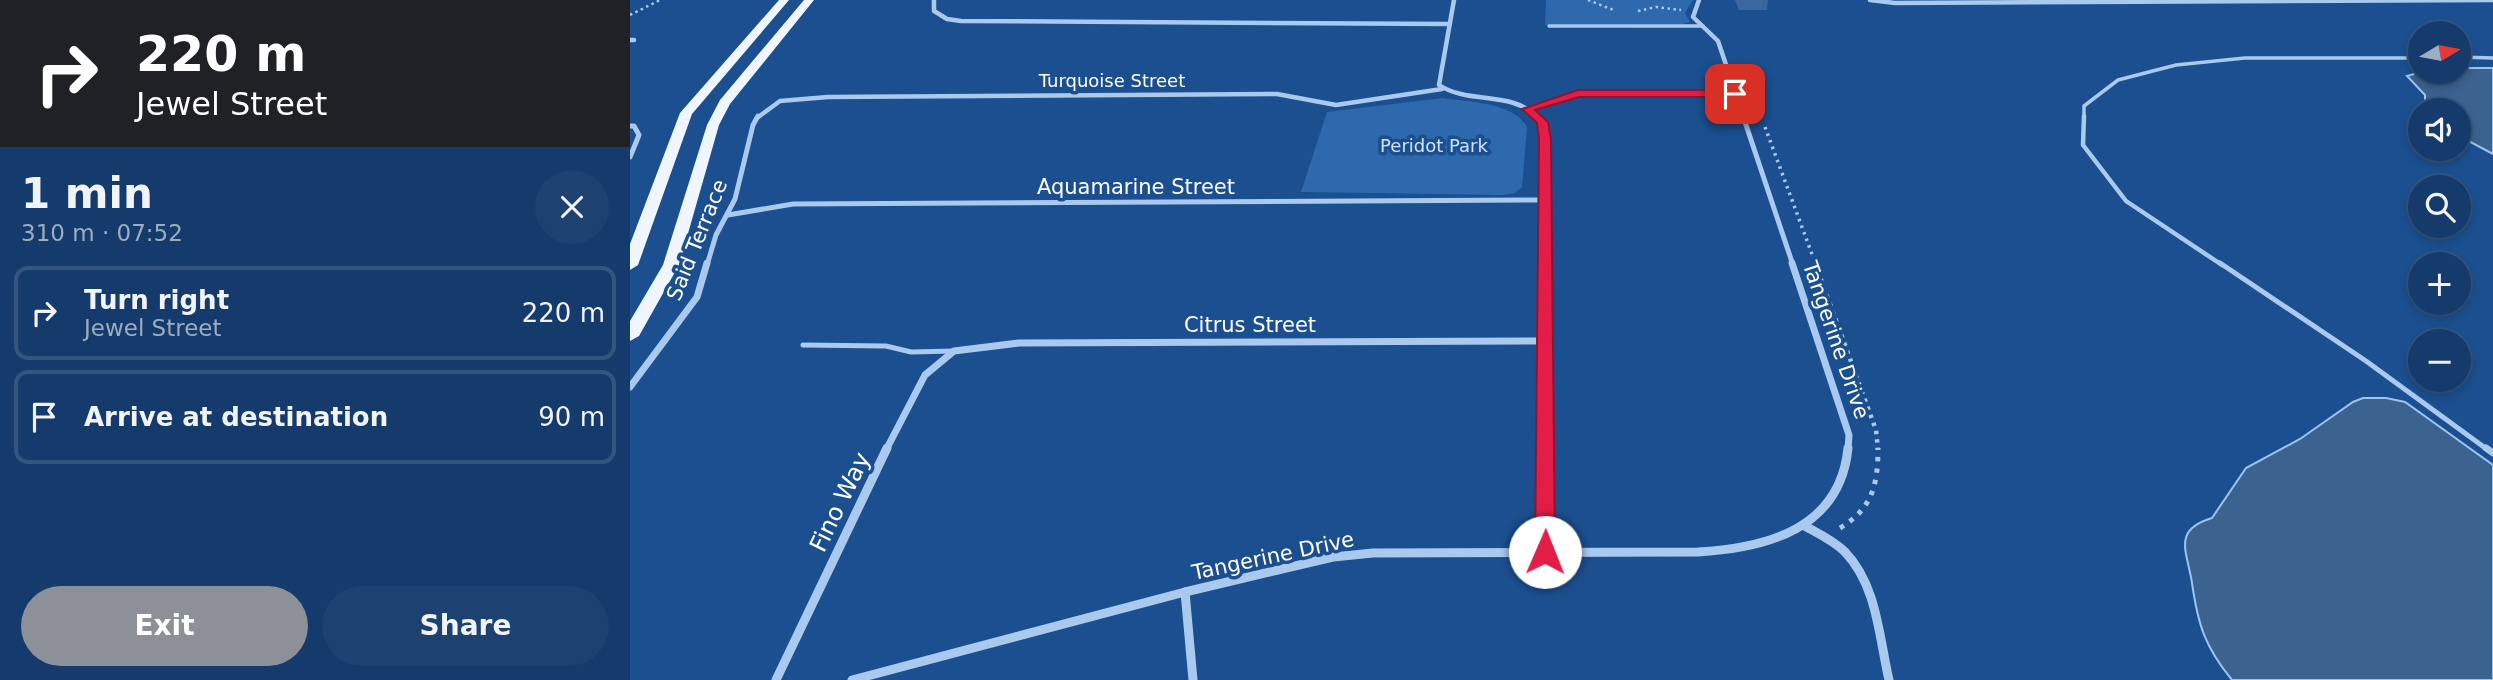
<!DOCTYPE html>
<html lang="en">
<head>
<meta charset="utf-8">
<style>
	body { margin:0; font-family:"DejaVu Sans",sans-serif; background:#1d4271; color:#f1f3f6; height:100vh; display:flex; flex-direction:column; font-size:26px; white-space:nowrap }
	* { box-sizing:border-box; margin:0 }
	p { font-size:23px; color:#9dadc1 }
	.icon { flex:none; width:38px; height:38px; fill:none; stroke:currentColor; stroke-width:2; stroke-linecap:round; stroke-linejoin:round }
	.map { position:relative; flex:1; overflow:hidden }
	.side { display:flex; flex-direction:column; background:#143b6b; width:630px }
	.side>* { flex:none }
	.top-card { background:#202124; color:#fff; overflow:hidden }
	.needle { width:46px; rotate:80deg }
	.tools { position:absolute; left:1778px; top:21px; display:grid; gap:14px }
	.tools a { display:grid; place-items:center; width:63px; height:63px; border-radius:50%; background:#143b6b; box-shadow:0 4px 10px #0003,0 0 0 2px #33557e; font-size:35px }
	.pin { position:absolute; display:grid; place-items:center; width:60px; height:60px; color:#fff; margin:-30px; border-radius:14px; box-shadow:0 4px 10px #0006 }
	.me { position:absolute; width:77px; margin:-38px; rotate:1deg; stroke-linejoin:round; filter:drop-shadow(0 0 5px #0008) }
	.turn { display:flex; align-items:center; gap:24px; height:147px; padding:0 21px; font-size:32px }
	.turn .icon { width:91px; height:91px; stroke-width:2.5 }
	.turn b { display:block; font-size:49px; line-height:60px }
	.round { display:grid; place-items:center; flex:none; width:74px; height:74px; border-radius:37px; background:#1d4271 }
	.summary { display:flex; align-items:center; justify-content:space-between; height:119px; padding:0 21px }
	h1 { font-size:42px; font-weight:800; line-height:52px }
	.action { display:flex; gap:14px; margin-top:auto; padding:14px 21px }
	.action a { flex:1; height:80px; border-radius:42px; background:#8c9099; color:#fff; font-size:28px; font-weight:800; line-height:80px; text-align:center }
	.action a+a { background:#1d4271; color:#f1f3f6 }
	ul { padding:0; list-style:none }
	li { display:flex; align-items:center; gap:21px; height:94px; margin:0 14px 10px; padding:0 7px; border:4px solid #33557e; border-radius:14px }
	li div { flex:1 }
	li b { display:block; font-size:26px }
	li em { font-style:normal }
	main { display:flex; flex:1; min-height:0 }
	.map>svg:first-child { display:block }
</style>
</head>
<body>
<main>
<section class="side">
<div class="top-card">
<div class="turn"><svg class="icon" aria-label="right" viewBox="0 0 24 24"><path d="M7 20v-9h11M14 6l5 5-5 5"/></svg><div><b>220 m</b>Jewel Street</div></div>
</div>
<div class="summary"><div><h1>1 min</h1><p>310 m · 07:52</p></div><a class="round"><svg class="icon" aria-label="close" viewBox="0 0 24 24"><path d="M6 6l12 12M18 6L6 18"/></svg></a></div>
<ul>
<li><svg class="icon" aria-label="right" viewBox="0 0 24 24"><path d="M7 20v-9h11M14 6l5 5-5 5"/></svg><div><b>Turn right</b><p>Jewel Street</p></div><em>220 m</em></li>
<li><svg class="icon" aria-label="arrive" viewBox="0 0 24 24"><path d="M6 21V4h12l-3 4 3 4H6"/></svg><div><b>Arrive at destination</b></div><em>90 m</em></li>
</ul>
<div class="action"><a>Exit</a><a>Share</a></div>
</section>
<div class="map">
<svg width="1863" height="680" viewBox="0 0 1863 680">
	<rect width="100%" height="100%" fill="#1b4f8f"/>
	<g fill="#2e69ad">
		<polygon points="916,0 1063,0 1055,13 1060,22 1052,24 915,25"/>
		<path d="M813,98C838,102 884,102 897,127L892,187L885,193L873,195L671,192L697,112Z"/>
	</g>
	<g fill="#3c6290" stroke="#9cc4f0" stroke-width="2">
		<polygon points="1829,68 1863,68 1863,154 1829,136 1829,110 1795,110 1795,95 1777,76 1791,72 1829,72"/>
		<path d="M1733,398H1756L1775,402L1863,465V680H1602C1575,647 1568,625 1562,583C1557,551 1542,530 1582,518L1616,468L1670,439L1723,402Z"/>
	</g>
	<g fill="none" stroke-linecap="round" stroke-linejoin="round">
		<g stroke="#a9c9ee" stroke-width="2.5" stroke-dasharray="2.5 3.5" stroke-linecap="butt">
			<polyline points="958,0 986,11"/>
			<polyline points="1008,11 1026,7 1051,10"/>
			<polyline points="0,15 30,0"/>
		</g>
		<polyline stroke="#a9c9ee" stroke-width="3.5" stroke-dasharray="2.5 4.5" stroke-linecap="butt" points="1135,127 1186,265"/>
		<polyline stroke="#a9c9ee" stroke-width="4.5" stroke-dasharray="3.5 5" stroke-linecap="butt" points="1185,263 1246,430 1248,450"/>
		<path stroke="#a9c9ee" stroke-width="5" stroke-dasharray="4.5 7" stroke-linecap="butt" d="M1210,528C1242,509 1248,485 1248,448"/>
		<g stroke="#a9c9ee" stroke-width="3.5">
			<polyline points="919,26 1073,26"/>
			<polyline points="1829,57 1863,58"/>
			<polyline points="1454,118 1454,106 1488,80 1546,65 1615,58 1790,58"/>
		</g>
		<polyline stroke="#a9c9ee" stroke-width="4.5" points="1454,116 1453,145 1496,201 1592,265"/>
		<g stroke="#a9c9ee" stroke-width="5">
			<polyline points="1590,263 1736,361 1858,450"/>
			<polyline points="173,345 256,346 281,352 324,351"/>
		</g>
		<polyline stroke="#a9c9ee" stroke-width="7" points="1856,448 1863,453"/>
		<g stroke="#a9c9ee" stroke-width="4.5">
			<polyline points="304,0 304,11 317,19 331,21 819,24"/>
			<path d="M824,0L809,85C839,105 883,90 908,118"/>
			<polyline points="1069,0 1063,17 1088,41 1114,118"/>
			<polyline points="1240,0 1265,3 1863,0"/>
			<polyline points="0,40 4,40"/>
			<polyline points="897,109 948,94 1105,94"/>
			<polyline points="127,118 150,101 198,97 647,94 706,105 812,89"/>
		</g>
		<g stroke="#a9c9ee" stroke-width="5">
			<polyline points="908,116 915,131 915,265"/>
			<polyline points="1113,116 1163,265"/>
			<polyline points="0,126 4,126 9,135 0,157"/>
			<polyline points="98,215 163,204 914,200"/>
			<polyline points="77,265 86,235 105,199 123,125 128,116"/>
		</g>
		<g stroke="#a9c9ee" stroke-width="7">
			<polyline points="915,263 915,450"/>
			<polyline points="1162,263 1219,435 1218,450"/>
			<polyline points="0,387 67,297 77,263"/>
			<polyline points="256,450 295,375 324,351 389,343 917,341"/>
		</g>
		<g stroke="#a9c9ee" stroke-width="9">
			<polyline points="915,448 915,552"/>
			<path d="M1173,525C1187,533 1203,540 1215,552C1247,585 1249,637 1259,680"/>
			<polyline points="555,592 563,680"/>
			<polyline points="146,680 257,448"/>
			<path d="M222,680L555,592L703,557L743,553L1068,552C1137,548 1210,529 1218,448"/>
		</g>
		<g fill="#f0f6ff" fill-rule="evenodd">
			<polygon points="149,0 159,0 62,114 8,265 0,270 0,244 50,113"/>
			<polygon points="174,0 184,0 100,104 89,125 49,265 9,336 0,341 0,321 33,265 77,125 90,100"/>
		</g>
	</g>
	<polygon fill="#3a679d" points="1105,0 1138,0 1137,10 1109,10"/>
	<polygon fill="#e11d48" stroke="#92132f" stroke-width="2" points="948,90 1105,90 1110,94 1105,97 949,97 905,110 918,122 921,139 925,552 922,558 908,558 905,552 909,139 907,123 892,109"/>
	<g text-anchor="middle" stroke-width="7" stroke-linejoin="round" paint-order="stroke">
		<g font-size="18" fill="#fff" stroke="#1b4f8f">
			<text x="482" y="87">Turquoise Street</text>
		</g>
		<g font-size="18" fill="#cfe3fa" stroke="#1b4f8f">
			<text x="804" y="152">Peridot Park</text>
		</g>
		<g font-size="21" fill="#fff" stroke="#1b4f8f">
			<text x="506" y="194">Aquamarine Street</text>
			<text transform="translate(67 240) rotate(-68)" y="7">Said Terrace</text>
			<text x="620" y="332">Citrus Street</text>
			<text transform="translate(1206 340) rotate(71)" y="7">Tangerine Drive</text>
			<text transform="translate(643 556) rotate(-12)" y="7">Tangerine Drive</text>
		</g>
		<g font-size="24" fill="#fff" stroke="#1b4f8f">
			<text transform="translate(210 502) rotate(-64)" y="8">Fino Way</text>
		</g>
	</g>
</svg>
<div class="tools">
<a><svg class="needle" viewBox="-14 -14 28 28"><path d="M0-13l5 13h-10z" fill="#e53935"/><path d="M0 13l5-13h-10z" fill="#9dadc1"/></svg></a>
<a><svg class="icon" aria-label="sound" viewBox="0 0 24 24"><path d="M4 9h4l5-4v14l-5-4H4zM17 9q2 3 0 6"/></svg></a>
<a><svg class="icon" aria-label="search" viewBox="0 0 24 24"><circle cx="10" cy="10" r="6"/><path d="M15 15l6 6"/></svg></a>
<a>+</a>
<a>−</a>
</div>
<div class="pin" style="left:1105px;top:94px;background:#d93025"><svg class="icon" aria-label="arrive" viewBox="0 0 24 24"><path d="M6 21V4h12l-3 4 3 4H6"/></svg></div>
<svg class="me" style="left:915px;top:552px" viewBox="-20 -20 40 40"><circle r="19" fill="#fff"/><path d="M0-13L10 11 0 6-10 11z" fill="#e11d48"/></svg>
</div>
</main>
</body>
</html>
